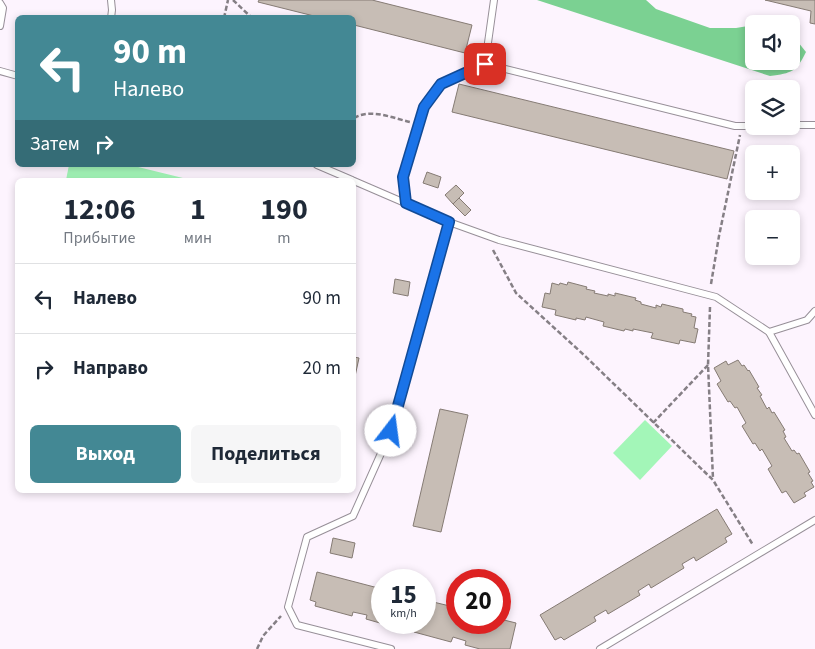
<!DOCTYPE html>
<html lang="ru">
<head>
<meta charset="utf-8">
<style>
	body { margin:0; font-family:"Source Sans 3",sans-serif; background:#f6f6f7; color:#1f2937; height:100vh; display:flex; flex-direction:column; font-size:19px; white-space:nowrap }
	* { box-sizing:border-box; margin:0 }
	p { font-size:16px; color:#747a83 }
	.icon { flex:none; width:28px; height:28px; fill:none; stroke:currentColor; stroke-width:2; stroke-linecap:round; stroke-linejoin:round }
	.map { position:relative; flex:1; overflow:hidden }
	.sheet { position:absolute; left:15px; top:178px; width:341px; height:315px; display:flex; flex-direction:column; background:#fff; border-radius:8px; box-shadow:0 2px 8px #0003 }
	.sheet>* { flex:none }
	.top-card { position:absolute; left:15px; top:15px; width:341px; height:152px; border-radius:8px; box-shadow:0 2px 8px #0003; background:#438894; color:#fff; overflow:hidden }
	.buttons { position:absolute; left:745px; top:15px; display:grid; gap:10px }
	.buttons a { display:grid; place-items:center; width:55px; height:55px; border-radius:8px; background:#fff; box-shadow:0 2px 8px #0003; font-size:25px }
	.speed { position:absolute; left:371px; top:569px; display:flex; gap:10px; font-size:25px; font-weight:700; text-align:center }
	.speed>* { display:grid; place-content:center; width:65px; height:65px; border-radius:50%; background:#fff; box-shadow:0 2px 8px #0003; line-height:1 }
	.speed small { font-size:12px; font-weight:400 }
	.speed .limit { border:8px solid #d22; background:#fff; color:#111 }
	.pin { position:absolute; display:grid; place-items:center; width:42px; height:42px; color:#fff; margin:-21px; border-radius:10px; box-shadow:0 2px 8px #0006 }
	.me { position:absolute; width:55px; margin:-28px; rotate:15deg; stroke-linejoin:round; filter:drop-shadow(0 0 4px #0008) }
	.turn { display:flex; align-items:center; gap:18px; height:105px; padding:0 15px; font-size:22px }
	.turn .icon { width:65px; height:65px; stroke-width:2.5 }
	.turn b { display:block; font-size:35px; line-height:42px }
	.then { display:flex; align-items:center; height:48px; padding:0 15px; background:#0003; gap:10px; font-size:19px }
	.eta { display:flex; justify-content:space-evenly; align-items:center; height:85px; text-align:center }
	.eta b { font-size:30px; font-weight:700; line-height:35px }
	.button { display:flex; gap:10px; margin-top:auto; padding:10px 15px }
	.button a { flex:1; height:58px; border-radius:8px; background:#438894; color:#fff; font-size:20px; font-weight:700; line-height:58px; text-align:center }
	.button a+a { background:#f6f6f7; color:#1f2937 }
	ul { padding:0; list-style:none }
	li { display:flex; align-items:center; gap:15px; height:70px; padding:0 15px; border-top:1px solid #e0e1e3 }
	li div { flex:1 }
	li b { display:block; font-size:19px }
	li em { font-style:normal }
	.map>svg:first-child { display:block }
</style>
</head>
<body>
<div class="map">
<svg width="815" height="649" viewBox="0 0 815 649">
	<rect width="100%" height="100%" fill="#fdf4fe"/>
	<g fill="#a3f6b8">
		<polygon points="69,165 130,165 191,180 66,180"/>
		<polygon points="645,420 672,446 640,480 613,453"/>
	</g>
	<path fill="#7bd192" d="M537,0H646L656,9L710,28H736L754,25V61H791V38L798,42L806,52C796,72 792,73 770,76Z"/>
	<g fill="#c7bdb5" stroke="#857b74">
		<polygon points="259,0 372,0 472,25 465,53 354,25 354,18 322,18 258,2"/>
		<polygon points="765,0 815,0 815,24 810,23 811,11"/>
		<polygon points="459,84 734,151 727,179 452,112"/>
		<polygon points="427,172 441,177 438,188 423,183"/>
		<polygon points="456,185 464,193 453,204 445,195"/>
		<polygon points="459,198 471,210 465,216 453,204"/>
		<polygon points="395,279 410,282 408,296 393,293"/>
		<polygon points="568,282 587,287 586,289 595,291 594,293 608,296 608,294 615,296 615,293 636,298 635,300 641,302 641,304 656,308 656,305 661,307 662,304 683,309 683,312 692,314 691,316 696,317 694,328 698,329 695,343 680,340 679,344 651,338 653,333 633,329 633,331 625,329 624,331 603,326 604,322 586,317 585,320 576,318 576,320 555,315 556,310 542,307 545,293 550,294 552,283 559,285 560,283 567,285"/>
		<polygon points="354,357 359,358 354,381"/>
		<polygon points="738,360 742,366 744,365 748,371 749,370 759,387 757,388 762,395 760,396 767,409 769,407 772,413 774,412 785,430 783,431 786,437 784,438 792,451 794,450 797,454 799,453 810,472 808,473 813,481 811,482 814,487 804,493 806,496 794,503 786,491 782,493 768,469 772,466 762,449 760,451 755,443 753,444 742,426 746,423 737,407 735,408 730,401 728,402 717,384 721,381 714,368 726,361 728,365"/>
		<polygon points="440,409 468,415 441,532 413,526"/>
		<polygon points="717,509 732,534 725,538 727,542 696,561 694,557 682,564 684,568 651,588 649,584 638,591 640,595 608,614 606,610 594,617 596,621 564,640 561,637 555,640 540,615"/>
		<polygon points="333,538 355,543 352,558 330,553"/>
		<polygon points="317,572 382,589 382,622 425,622 425,600 458,608 458,622 500,622 500,619 516,623 510,649 480,649 465,645 466,641 453,637 451,642 414,632 415,628 402,624 401,629 366,619 367,615 353,612 352,616 315,606 316,602 310,600"/>
	</g>
	<g fill="none" stroke-linecap="round" stroke-linejoin="round">
		<defs>
			<g id="service">
				<polyline points="111,0 112,10 111,18"/>
				<polyline points="0,3 3,8 0,26"/>
				<polyline points="485,64 735,126 754,126"/>
				<polyline points="0,71 18,76"/>
				<polyline points="791,125 815,125"/>
				<polyline points="317,165 352,180"/>
				<polyline points="354,181 449,222 499,240 716,297 769,332 815,415"/>
				<polyline points="407,203 403,177 424,107 441,84 485,64 494,0"/>
				<polyline points="769,332 807,320 815,311"/>
				<polyline points="391,649 297,625 288,607 307,537 353,516 391,431 449,222"/>
				<polyline points="600,649 815,520"/>
			</g>
		</defs>
		<use href="#service" stroke="#978f98" stroke-width="8"/>
		<g stroke="#857f85" stroke-width="2.5" stroke-dasharray="5 2.5" stroke-linecap="butt">
			<polyline points="233,0 252,18"/>
			<polyline points="224,18 228,0"/>
			<path d="M354,118C371,108 392,118 410,122"/>
			<polyline points="493,250 516,293 584,355 713,480 753,545"/>
			<polyline points="711,284 719,236 740,135"/>
			<polyline points="710,307 708,365 713,479"/>
			<polyline points="653,423 708,365"/>
			<polyline points="257,649 263,636 281,616"/>
		</g>
		<use href="#service" stroke="#fff" stroke-width="6"/>
	</g>
	<g fill="none" stroke-linecap="round" stroke-linejoin="round">
		<defs>
			<polyline id="route" points="391,431 449,222 406,203 403,177 424,107 441,84 485,64"/>
		</defs>
		<use href="#route" stroke="#114b97" stroke-width="12"/>
		<use href="#route" stroke="#1a73e8" stroke-width="9"/>
	</g>
</svg>
<div class="buttons">
<a><svg class="icon" aria-label="sound" viewBox="0 0 24 24"><path d="M4 9h4l5-4v14l-5-4H4zM17 9q2 3 0 6"/></svg></a>
<a><svg class="icon" aria-label="layers" viewBox="0 0 24 24"><path d="M12 4l9 5-9 5-9-5zM3 14l9 5 9-5"/></svg></a>
<a>+</a>
<a>−</a>
</div>
<div class="speed"><div>15<small>km/h</small></div><div class="limit">20</div></div>
<div class="pin" style="left:485px;top:64px;background:#d93025"><svg class="icon" aria-label="arrive" viewBox="0 0 24 24"><path d="M6 21V4h12l-3 4 3 4H6"/></svg></div>
<svg class="me" style="left:391px;top:431px" viewBox="-20 -20 40 40"><circle r="19" fill="#fff"/><path d="M0-13L10 11 0 6-10 11z" fill="#1a73e8"/></svg>
<div class="top-card">
<div class="turn"><svg class="icon" aria-label="left" viewBox="0 0 24 24"><path d="M17 20v-9H6M10 6l-5 5 5 5"/></svg><div><b>90 m</b>Налево</div></div>
<div class="then">Затем<svg class="icon" aria-label="right" viewBox="0 0 24 24"><path d="M7 20v-9h11M14 6l5 5-5 5"/></svg></div>
</div>
<section class="sheet">
<div class="eta">
<div><b>12:06</b><p>Прибытие</p></div>
<div><b>1</b><p>мин</p></div>
<div><b>190</b><p>m</p></div>
</div>
<ul>
<li><svg class="icon" aria-label="left" viewBox="0 0 24 24"><path d="M17 20v-9H6M10 6l-5 5 5 5"/></svg><div><b>Налево</b></div><em>90 m</em></li>
<li><svg class="icon" aria-label="right" viewBox="0 0 24 24"><path d="M7 20v-9h11M14 6l5 5-5 5"/></svg><div><b>Направо</b></div><em>20 m</em></li>
</ul>
<div class="button"><a>Выход</a><a>Поделиться</a></div>
</section>
</div>
</body>
</html>
